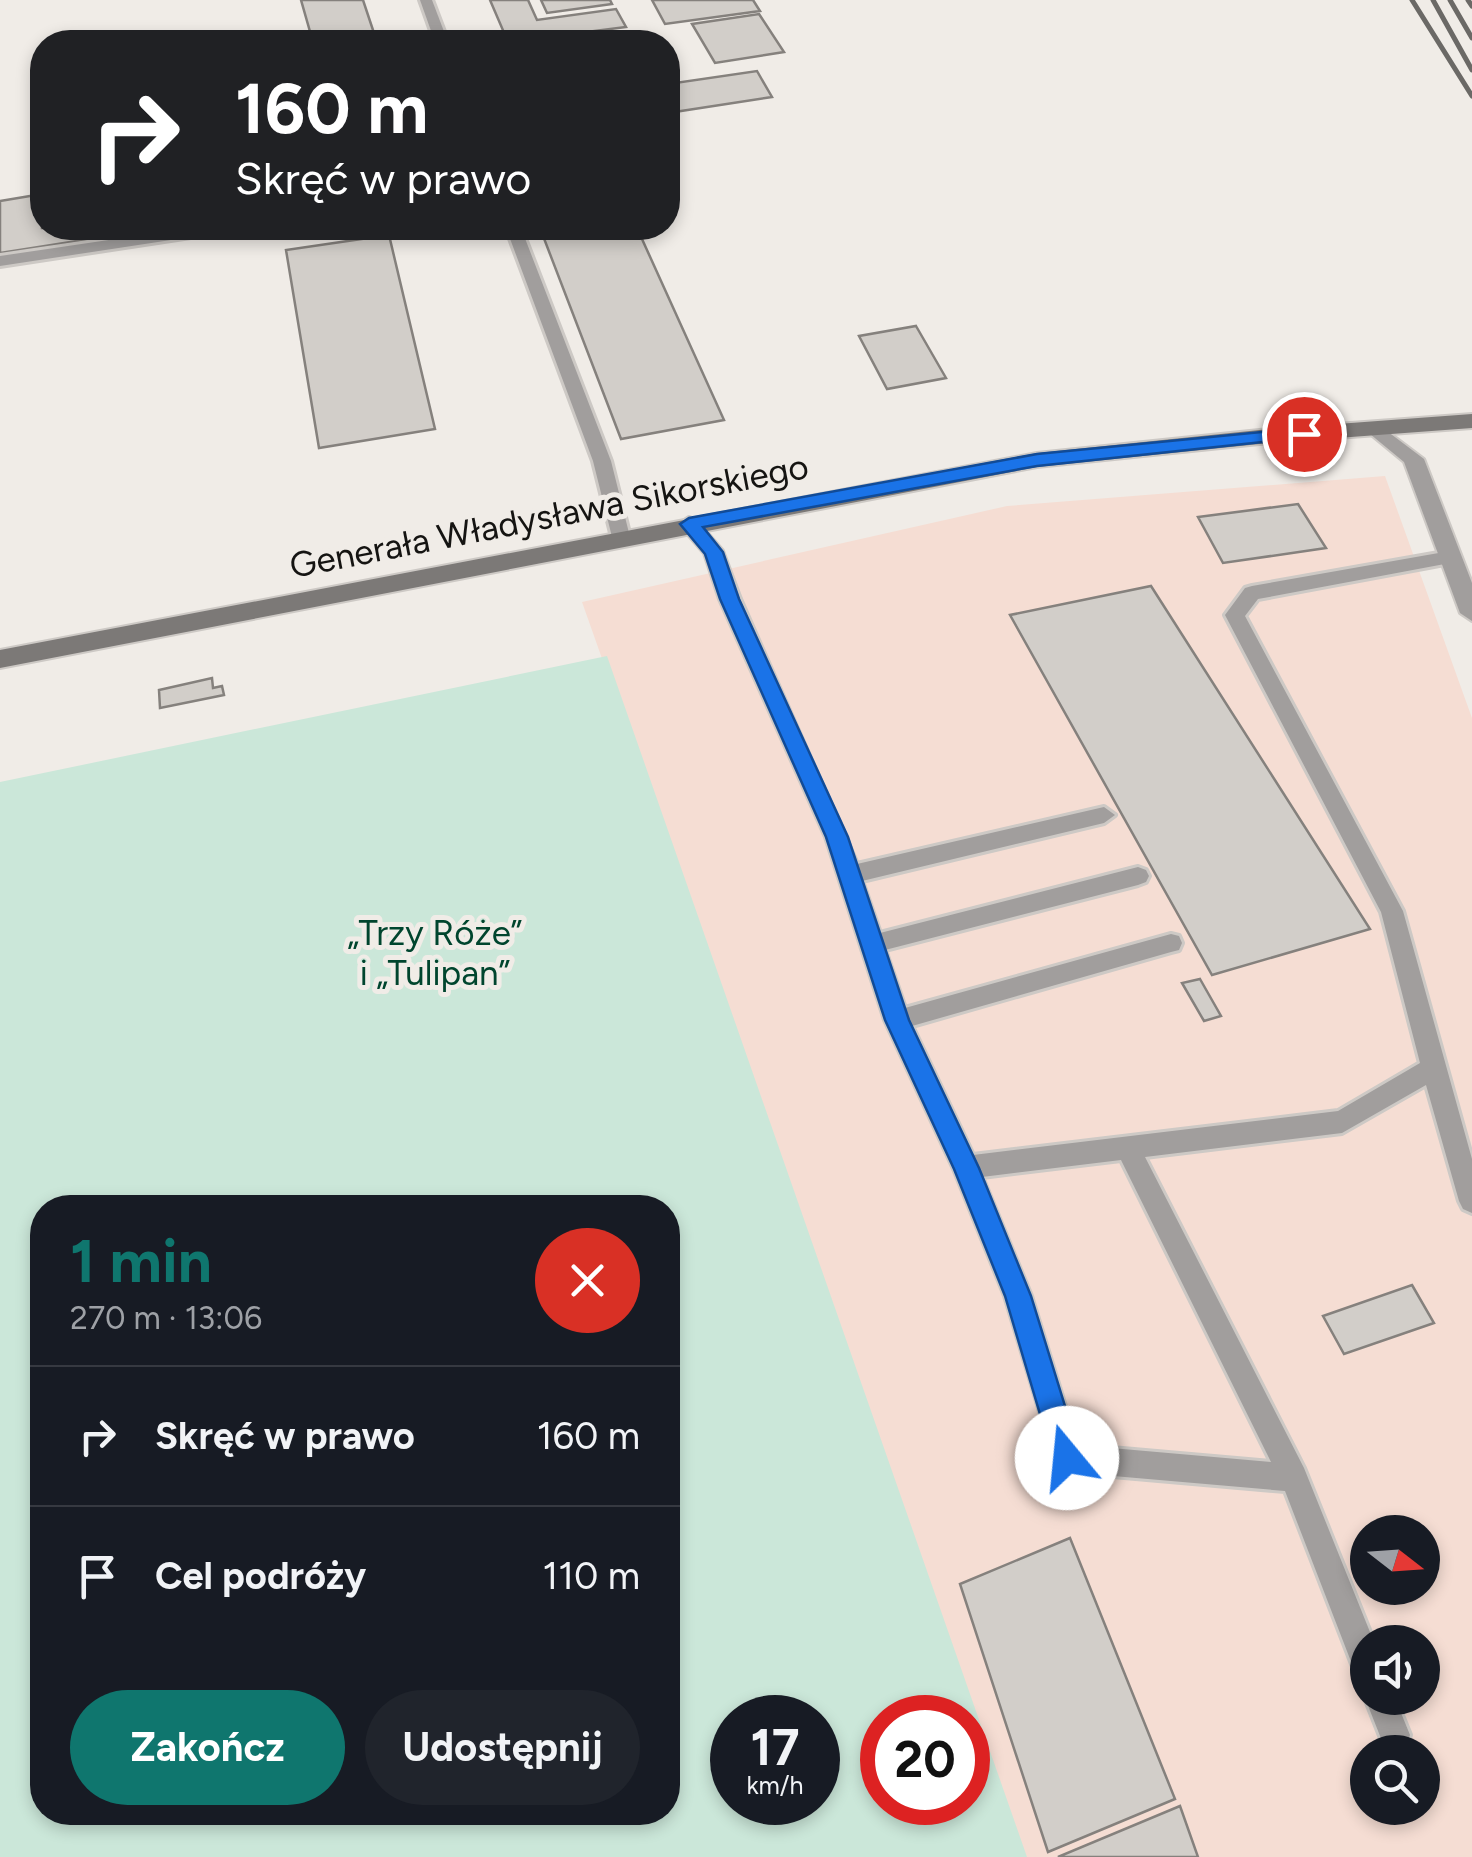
<!DOCTYPE html>
<html lang="pl">
<head>
<meta charset="utf-8">
<style>
	body { margin:0; font-family:Figtree,sans-serif; background:#20242c; color:#f1f3f6; height:100vh; display:flex; flex-direction:column; font-size:38px; white-space:nowrap }
	* { box-sizing:border-box; margin:0 }
	p { font-size:32px; color:#9ea1a6 }
	.icon { flex:none; width:55px; height:55px; fill:none; stroke:currentColor; stroke-width:2; stroke-linecap:round; stroke-linejoin:round }
	.map { position:relative; flex:1; overflow:hidden }
	.details { position:absolute; left:30px; top:1195px; width:650px; height:630px; display:flex; flex-direction:column; background:#171b24; border-radius:40px; box-shadow:0 5px 15px #0003 }
	.details>* { flex:none }
	.guide { position:absolute; left:30px; top:30px; width:650px; height:210px; border-radius:40px; box-shadow:0 5px 15px #0003; background:#202124; color:#fff; overflow:hidden }
	.needle { width:65px; rotate:107deg }
	.fabs { position:absolute; left:1350px; top:1515px; display:grid; gap:20px }
	.fabs a { display:grid; place-items:center; width:90px; height:90px; border-radius:50%; background:#171b24; box-shadow:0 5px 15px #0003; font-size:50px }
	.speed { position:absolute; left:710px; top:1695px; display:flex; gap:20px; font-size:50px; font-weight:700; text-align:center }
	.speed>* { display:grid; place-content:center; width:130px; height:130px; border-radius:50%; background:#171b24; box-shadow:0 5px 15px #0003; line-height:1 }
	.speed small { font-size:25px; font-weight:400 }
	.speed .limit { border:15px solid #d22; background:#fff; color:#111 }
	.pin { position:absolute; display:grid; place-items:center; width:85px; height:85px; color:#fff; margin:-42px; border:5px solid #fff; border-radius:50%; box-shadow:0 2px 10px #0007 }
	.me { position:absolute; width:110px; margin:-55px; rotate:343deg; stroke-linejoin:round; filter:drop-shadow(0 0 8px #0008) }
	.turn { display:flex; align-items:center; gap:35px; height:210px; padding:0 40px; font-size:45px }
	.turn .icon { width:130px; height:130px; stroke-width:2.5 }
	.turn b { display:block; font-size:70px; line-height:85px }
	.round { display:grid; place-items:center; flex:none; width:105px; height:105px; border-radius:52px; background:#20242c }
	.headline { display:flex; align-items:center; justify-content:space-between; height:170px; padding:0 40px }
	h1 { font-size:60px; font-weight:700; line-height:75px; color:#0f766e }
	.action { display:flex; gap:20px; margin-top:auto; padding:20px 40px }
	.action a { flex:1; height:115px; border-radius:60px; background:#0f766e; color:#fff; font-size:40px; font-weight:700; line-height:115px; text-align:center }
	.action a+a { background:#20242c; color:#f1f3f6 }
	ul { padding:0; list-style:none }
	li { display:flex; align-items:center; gap:30px; height:140px; padding:0 40px; border-top:2px solid #363941 }
	li div { flex:1 }
	li b { display:block; font-size:38px }
	li em { font-style:normal }
	.map>svg:first-child { display:block }
</style>
</head>
<body>
<div class="map">
<svg width="1472" height="1857" viewBox="0 0 1472 1857">
	<rect width="100%" height="100%" fill="#f0ece7"/>
	<path fill="#f5ddd3" fill-rule="evenodd" d="M1385,476L1472,718V1857H1026L582,602L1007,506ZM1368,1532H1422V1588H1368ZM1368,1642H1422V1698H1368ZM1368,1752H1422V1808H1368Z"/>
	<path fill="#cbe7d9" fill-rule="evenodd" d="M607,656L1027,1857H0V782ZM42,1208H668V1812H42ZM732,1718H818V1802H732ZM882,1718H968V1802H882Z"/>
	<g fill="#d2cec9" stroke="#85817d" stroke-width="2.5">
		<polygon points="301,0 363,0 377,42 313,42"/>
		<polygon points="490,0 528,0 537,20 616,9 626,27 508,42"/>
		<polygon points="541,0 610,0 612,4 547,13"/>
		<polygon points="652,0 753,0 760,11 665,24"/>
		<polygon points="759,14 784,52 715,63 692,24"/>
		<polygon points="757,71 772,97 668,113 668,84"/>
		<polygon points="42,194 42,228 160,228 0,253 0,201"/>
		<polygon points="540,228 637,228 724,420 621,439"/>
		<polygon points="389,235 435,429 319,448 286,250"/>
		<polygon points="916,326 946,378 887,389 859,336"/>
		<polygon points="1298,504 1326,548 1223,563 1198,517"/>
		<polygon points="1151,586 1370,929 1212,975 1010,615"/>
		<polygon points="212,678 213,688 222,686 224,695 160,708 159,690"/>
		<polygon points="1200,979 1221,1016 1204,1021 1182,983"/>
		<polygon points="1412,1285 1434,1323 1344,1354 1323,1316"/>
		<polygon points="1070,1538 1175,1799 1048,1852 960,1584"/>
		<polygon points="1180,1806 1198,1857 1058,1857"/>
	</g>
	<g fill="none" stroke-linecap="round" stroke-linejoin="round">
		<defs>
			<g id="service">
				<polygon points="420,0 432,0 448,42 435,42"/>
				<polygon points="190,228 225,228 217,233 0,266 0,256"/>
				<polygon points="506,228 521,228 611,461 630,537 628,541 621,543 612,537 593,461"/>
				<path d="M689,518L695,520L722,551L740,599L857,864L1104,807L1115,815L1104,823L862,881L880,933L1138,867L1146,870L1149,876L1146,882L1138,885L885,950L905,1008L1171,934L1179,936L1182,943L1179,950L1171,952L912,1026L973,1155L1338,1111L1420,1063L1381,912L1225,615L1245,588L1252,586L1450,551L1459,557L1450,563L1258,599L1245,616L1403,911L1472,1159V1213L1463,1209L1459,1201L1426,1085L1342,1133L1145,1157L1304,1468L1374,1642H1368V1681L1357,1677L1285,1491L1067,1472L1057,1468L1005,1296L954,1169L885,1020L826,837L720,599L705,553L680,524ZM1121,1160L1271,1462L1077,1445L1031,1296L982,1177Z"/>
				<polygon points="1368,1691 1368,1698 1395,1698 1410,1735 1406,1746 1395,1750 1384,1746 1365,1698"/>
			</g>
			<polygon id="minor" points="1375,422 1424,459 1472,583 1472,621 1460,613 1404,462 1364,429"/>
			<polygon id="secondary" points="1472,414 1472,428 1269,443 1037,467 0,668 0,650 1037,453 1269,429"/>
		</defs>
		<use href="#service" stroke="#cdc9c5" stroke-width="6"/>
		<use href="#minor" stroke="#cdc9c5" stroke-width="4"/>
		<use href="#secondary" stroke="#cdc9c5" stroke-width="4"/>
		<use href="#service" fill="#a19e9d" fill-rule="evenodd"/>
		<use href="#minor" fill="#a19e9d" fill-rule="evenodd"/>
		<use href="#secondary" fill="#7c7977" fill-rule="evenodd"/>
		<g stroke="#6b6966" stroke-width="5">
			<polyline points="1412,0 1472,96"/>
			<polyline points="1433,0 1472,70"/>
			<polyline points="1450,0 1472,38"/>
			<polyline points="1468,0 1472,6"/>
		</g>
	</g>
	<polygon fill="#1a73e8" stroke="#114b97" stroke-width="2.5" points="1304,428 1313,434 1310,437 1037,466 703,527 723,552 739,599 848,837 909,1020 979,1168 1031,1296 1081,1458 1077,1468 1067,1472 1057,1468 1053,1458 1005,1296 954,1169 885,1020 826,837 720,599 705,554 680,524 689,518 1037,454"/>
	<g text-anchor="middle" stroke-width="10" stroke-linejoin="round" paint-order="stroke">
		<g font-size="35" fill="#151412" stroke="#f0ece7">
			<text transform="translate(549 516) rotate(-11)" y="12">Generała Władysława Sikorskiego</text>
		</g>
		<g font-size="35" fill="#00452e" stroke="#f0ece7">
			<text x="435" y="945">„Trzy Róże”<tspan x="435" dy="40">i „Tulipan”</tspan></text>
		</g>
	</g>
</svg>
<div class="fabs">
<a><svg class="needle" viewBox="-14 -14 28 28"><path d="M0-13l5 13h-10z" fill="#e53935"/><path d="M0 13l5-13h-10z" fill="#9ea1a6"/></svg></a>
<a><svg class="icon" aria-label="sound" viewBox="0 0 24 24"><path d="M4 9h4l5-4v14l-5-4H4zM17 9q2 3 0 6"/></svg></a>
<a><svg class="icon" aria-label="search" viewBox="0 0 24 24"><circle cx="10" cy="10" r="6"/><path d="M15 15l6 6"/></svg></a>
</div>
<div class="speed"><div>17<small>km/h</small></div><div class="limit">20</div></div>
<div class="pin" style="left:1304px;top:434px;background:#d93025"><svg class="icon" aria-label="arrive" viewBox="0 0 24 24"><path d="M6 21V4h12l-3 4 3 4H6"/></svg></div>
<svg class="me" style="left:1067px;top:1458px" viewBox="-20 -20 40 40"><circle r="19" fill="#fff"/><path d="M0-13L10 11 0 6-10 11z" fill="#1a73e8"/></svg>
<div class="guide">
<div class="turn"><svg class="icon" aria-label="right" viewBox="0 0 24 24"><path d="M7 20v-9h11M14 6l5 5-5 5"/></svg><div><b>160 m</b>Skręć w prawo</div></div>
</div>
<section class="details">
<div class="headline"><div><h1>1 min</h1><p>270 m · 13:06</p></div><a class="round" style="background:#d93025;color:#fff"><svg class="icon" aria-label="close" viewBox="0 0 24 24"><path d="M6 6l12 12M18 6L6 18"/></svg></a></div>
<ul>
<li><svg class="icon" aria-label="right" viewBox="0 0 24 24"><path d="M7 20v-9h11M14 6l5 5-5 5"/></svg><div><b>Skręć w prawo</b></div><em>160 m</em></li>
<li><svg class="icon" aria-label="arrive" viewBox="0 0 24 24"><path d="M6 21V4h12l-3 4 3 4H6"/></svg><div><b>Cel podróży</b></div><em>110 m</em></li>
</ul>
<div class="action"><a>Zakończ</a><a>Udostępnij</a></div>
</section>
</div>
</body>
</html>
